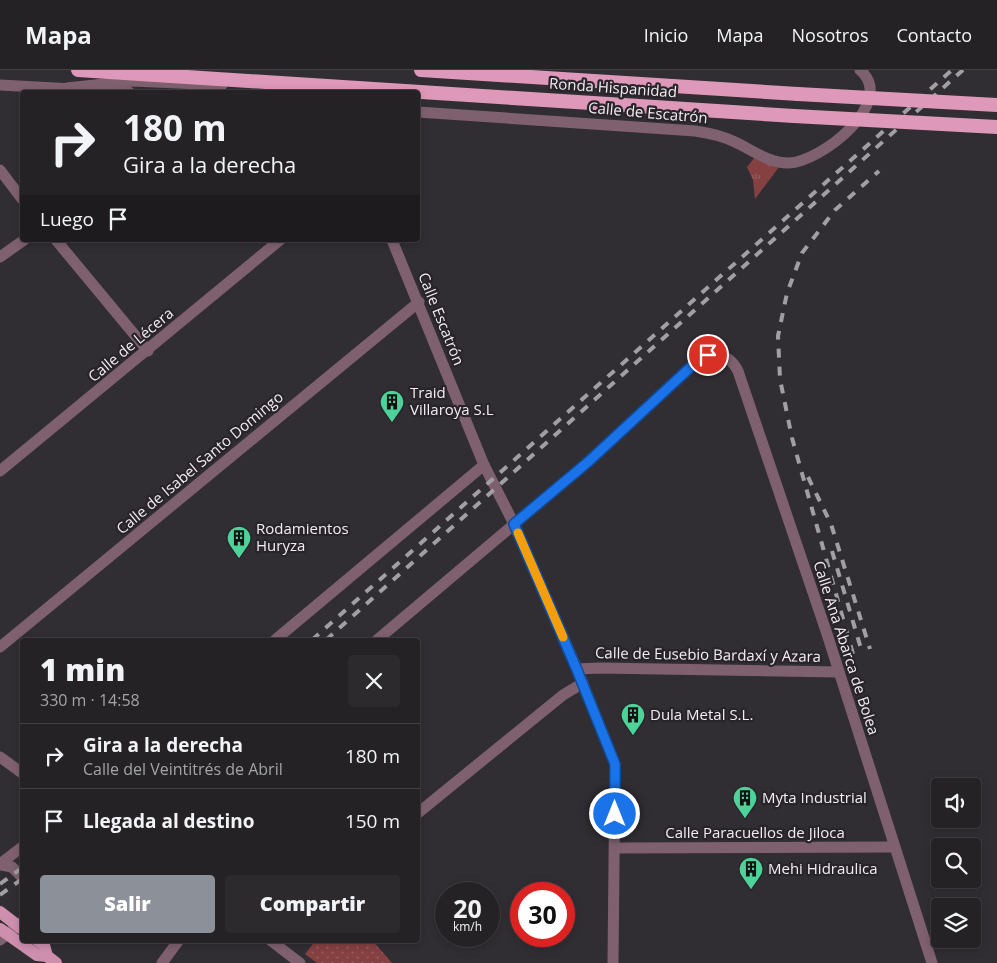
<!DOCTYPE html>
<html lang="es">
<head>
<meta charset="utf-8">
<style>
	body { margin:0; font-family:"Open Sans",sans-serif; background:#2d2a2e; color:#f1f3f6; height:100vh; display:flex; flex-direction:column; font-size:19px; white-space:nowrap }
	* { box-sizing:border-box; margin:0 }
	p { font-size:16px; color:#a3a4a7 }
	.icon { flex:none; width:28px; height:28px; fill:none; stroke:currentColor; stroke-width:2; stroke-linecap:round; stroke-linejoin:round }
	.map { position:relative; flex:1; overflow:hidden }
	.sheet { position:absolute; left:20px; top:568px; width:400px; height:305px; display:flex; flex-direction:column; background:#252226; border-radius:5px; box-shadow:0 2px 8px #0003,0 0 0 1px #423f43 }
	.sheet>* { flex:none }
	.hud { position:absolute; left:20px; top:20px; width:400px; height:152px; border-radius:5px; box-shadow:0 2px 8px #0003,0 0 0 1px #423f43; background:#252226; color:#f1f3f6; overflow:hidden }
	.tools { position:absolute; left:931px; top:708px; display:grid; gap:10px }
	.tools a { display:grid; place-items:center; width:50px; height:50px; border-radius:5px; background:#252226; box-shadow:0 2px 8px #0003,0 0 0 1px #423f43; font-size:25px }
	.speed { position:absolute; left:435px; top:812px; display:flex; gap:10px; font-size:25px; font-weight:700; text-align:center }
	.speed>* { display:grid; place-content:center; width:65px; height:65px; border-radius:50%; background:#252226; box-shadow:0 2px 8px #0003,0 0 0 1px #423f43; line-height:1 }
	.speed small { font-size:12px; font-weight:400 }
	.speed .limit { border:8px solid #d22; background:#fff; color:#111 }
	.pin { position:absolute; display:grid; place-items:center; width:42px; height:42px; color:#fff; margin:-21px; border:2px solid #fff; border-radius:50%; box-shadow:0 1px 5px #0007 }
	.me { position:absolute; width:55px; margin:-28px; rotate:0deg; stroke-linejoin:round; filter:drop-shadow(0 0 4px #0008) }
	.turn { display:flex; align-items:center; gap:18px; height:105px; padding:0 20px; font-size:22px }
	.turn .icon { width:65px; height:65px; stroke-width:2.5 }
	.turn b { display:block; font-size:35px; line-height:42px }
	.then { display:flex; align-items:center; height:48px; padding:0 20px; background:#0003; gap:10px; font-size:19px }
	.round { display:grid; place-items:center; flex:none; width:52px; height:52px; border-radius:5px; background:#2d2a2e }
	.head { display:flex; align-items:center; justify-content:space-between; height:85px; padding:0 20px }
	h1 { font-size:30px; font-weight:800; line-height:38px }
	.cta { display:flex; gap:10px; margin-top:auto; padding:10px 20px }
	.cta a { flex:1; height:58px; border-radius:5px; background:#8c9099; color:#fff; font-size:20px; font-weight:800; line-height:58px; text-align:center }
	.cta a+a { background:#2d2a2e; color:#f1f3f6 }
	ul { padding:0; list-style:none }
	li { display:flex; align-items:center; gap:15px; height:65px; padding:0 20px; border-top:1px solid #423f43 }
	li div { flex:1 }
	li b { display:block; font-size:19px }
	li em { font-style:normal }
	header { display:flex; align-items:center; gap:30px; box-sizing:border-box; height:70px; padding:0 25px; background:#252226; border-bottom:1px solid #423f43 }
	header strong { font-size:24px }
	nav { display:flex; gap:28px; margin-inline-start:auto; font-size:18px }
	.map>svg:first-child { display:block }
</style>
</head>
<body>
<header>
<strong>Mapa</strong>
<nav><a>Inicio</a><a>Mapa</a><a>Nosotros</a><a>Contacto</a></nav>
</header>
<div class="map">
<svg width="997" height="893" viewBox="0 0 997 893">
	<defs>
		<pattern id="grass-tufts" width="24" height="20" patternUnits="userSpaceOnUse" patternTransform="scale(1.25)"><rect width="24" height="20" fill="#854042"/><path d="M3 7l-1-3M5 7V3M7 7l1-3M15 17l-1-3M17 17v-4M19 17l1-3" fill="none" stroke="#975c5e"/></pattern>
		<pattern id="park-dots" width="8" height="8" patternUnits="userSpaceOnUse" patternTransform="scale(1.25)"><rect width="8" height="8" fill="#854042"/><path d="M2 2h.1M6 6h.1" fill="none" stroke="#975c5e" stroke-width="1.8" stroke-linecap="round"/></pattern>
	</defs>
	<rect width="100%" height="100%" fill="#312e33"/>
	<polygon fill="url(#grass-tufts)" points="755,87 779,97 755,129 753,110 747,97"/>
	<polygon fill="url(#park-dots)" points="316,870 372,870 392,893 317,893 305,884"/>
	<g fill="none" stroke-linecap="round" stroke-linejoin="round">
		<g stroke="#7f606f" stroke-width="11">
			<polyline points="0,15 73,19"/>
			<polyline points="67,18 132,11 222,15"/>
			<polyline points="99,21 129,22"/>
			<path d="M418,42L695,61C709,63 723,66 735,72C752,80 769,93 788,93C820,93 898,32 860,0"/>
			<polyline points="0,100 22,129"/>
			<polyline points="56,170 148,281"/>
			<polyline points="392,170 484,395 514,454 577,599 615,694 613,893"/>
			<polyline points="0,187 24,170"/>
			<polyline points="0,401 280,170"/>
			<polyline points="275,570 484,395"/>
			<path d="M377,570L588,392L694,294C710,282 728,281 738,301L827,564L932,893"/>
			<polyline points="0,577 419,232"/>
			<polyline points="577,599 600,598 839,602"/>
			<polyline points="0,687 22,703"/>
			<polyline points="418,743 563,625 583,613"/>
			<polyline points="615,778 894,777"/>
			<polyline points="0,794 22,777"/>
			<polyline points="0,795 12,797 22,807"/>
			<polyline points="0,870 22,852"/>
			<polyline points="270,870 300,893"/>
			<polyline points="162,893 179,870"/>
		</g>
		<g stroke="#ce8fae" stroke-width="12">
			<polyline points="0,842 22,859"/>
			<polyline points="0,859 37,885 47,886 56,893"/>
			<polyline points="37,870 44,875 47,886"/>
		</g>
		<g stroke="#de98ba" stroke-width="14">
			<polyline points="78,0 794,46"/>
			<polyline points="421,0 798,24"/>
		</g>
		<g stroke="#a29fa3" stroke-width="4" stroke-dasharray="9 9" stroke-linecap="butt">
			<polyline points="808,407 831,454 870,579"/>
			<polyline points="832,481 862,582"/>
			<polyline points="312,570 952,0"/>
			<polyline points="326,570 963,0"/>
			<polyline points="853,584 792,368 780,309 778,266 787,223 802,183 835,140 879,101"/>
			<polyline points="0,814 22,798"/>
			<polyline points="0,825 22,809"/>
		</g>
		<g stroke="#de98ba" stroke-width="14">
			<polyline points="798,24 997,35"/>
			<polyline points="794,46 997,57"/>
		</g>
	</g>
	<g fill="none" stroke-linecap="round" stroke-linejoin="round">
		<defs>
			<polyline id="route" points="615,744 615,694 577,600 514,454 588,392 694,294 708,285"/>
		</defs>
		<use href="#route" stroke="#114b97" stroke-width="12"/>
		<use href="#route" stroke="#1a73e8" stroke-width="9"/>
		<polyline stroke="#f59e0b" stroke-width="9" points="518,463 563,567"/>
	</g>
	<defs>
		<symbol id="building-pin" viewBox="-11 -11 22 30"><path d="M0 17L-7.5 6A9.5 9.5 0 1 1 7.5 6Z" fill="#4dd39a" stroke="#282429"/><path d="M-4-6H4V6H1V3H-1V6H-4ZM-2.5-4.3h1.7v1.8h-1.7ZM.8-4.3h1.7v1.8H.8ZM-2.5-1h1.7V.8h-1.7ZM.8-1h1.7V.8H.8Z" fill="#111"/></symbol>
	</defs>
	<g fill-rule="evenodd">
		<use href="#building-pin" x="378" y="318" width="28" height="38"/>
		<use href="#building-pin" x="225" y="454" width="28" height="38"/>
		<use href="#building-pin" x="619" y="631" width="28" height="38"/>
		<use href="#building-pin" x="731" y="714" width="28" height="38"/>
		<use href="#building-pin" x="737" y="785" width="28" height="38"/>
	</g>
	<g text-anchor="middle" stroke-width="4.5" stroke-linejoin="round" paint-order="stroke">
		<g font-size="15" fill="#f1eef1" stroke="#282429">
			<text transform="translate(613 18) rotate(4)" y="5">Ronda Hispanidad</text>
			<text transform="translate(648 43) rotate(5)" y="5">Calle de Escatrón</text>
			<text transform="translate(441 249) rotate(68)" y="5">Calle Escatrón</text>
			<text transform="translate(131 275) rotate(-40)" y="5">Calle de Lécera</text>
			<text transform="translate(200 393) rotate(-40)" y="5">Calle de Isabel Santo Domingo</text>
			<text transform="translate(846 578) rotate(72)" y="5">Calle Ana Abarca de Bolea</text>
			<text transform="translate(708 585) rotate(1)" y="5">Calle de Eusebio Bardaxí y Azara</text>
			<text x="755" y="768">Calle Paracuellos de Jiloca</text>
		</g>
		<g font-size="15" fill="#f1eef1" stroke="#282429" text-anchor="start">
			<text x="410" y="328">Traid<tspan x="410" dy="17">Villaroya S.L</tspan></text>
			<text x="256" y="464">Rodamientos<tspan x="256" dy="17">Huryza</tspan></text>
			<text x="650" y="650">Dula Metal S.L.</text>
			<text x="762" y="733">Myta Industrial</text>
			<text x="768" y="804">Mehi Hidraulica</text>
		</g>
	</g>
</svg>
<div class="tools">
<a><svg class="icon" aria-label="sound" viewBox="0 0 24 24"><path d="M4 9h4l5-4v14l-5-4H4zM17 9q2 3 0 6"/></svg></a>
<a><svg class="icon" aria-label="search" viewBox="0 0 24 24"><circle cx="10" cy="10" r="6"/><path d="M15 15l6 6"/></svg></a>
<a><svg class="icon" aria-label="layers" viewBox="0 0 24 24"><path d="M12 4l9 5-9 5-9-5zM3 14l9 5 9-5"/></svg></a>
</div>
<div class="speed"><div>20<small>km/h</small></div><div class="limit">30</div></div>
<div class="pin" style="left:708px;top:285px;background:#d93025"><svg class="icon" aria-label="arrive" viewBox="0 0 24 24"><path d="M6 21V4h12l-3 4 3 4H6"/></svg></div>
<svg class="me" style="left:615px;top:744px" viewBox="-20 -20 40 40"><circle r="17" fill="#1a73e8" stroke="#fff" stroke-width="3"/><path d="M0-11L8 9 0 5-8 9z" fill="#fff"/></svg>
<div class="hud">
<div class="turn"><svg class="icon" aria-label="right" viewBox="0 0 24 24"><path d="M7 20v-9h11M14 6l5 5-5 5"/></svg><div><b>180 m</b>Gira a la derecha</div></div>
<div class="then">Luego<svg class="icon" aria-label="arrive" viewBox="0 0 24 24"><path d="M6 21V4h12l-3 4 3 4H6"/></svg></div>
</div>
<section class="sheet">
<div class="head"><div><h1>1 min</h1><p>330 m · 14:58</p></div><a class="round"><svg class="icon" aria-label="close" viewBox="0 0 24 24"><path d="M6 6l12 12M18 6L6 18"/></svg></a></div>
<ul>
<li><svg class="icon" aria-label="right" viewBox="0 0 24 24"><path d="M7 20v-9h11M14 6l5 5-5 5"/></svg><div><b>Gira a la derecha</b><p>Calle del Veintitrés de Abril</p></div><em>180 m</em></li>
<li><svg class="icon" aria-label="arrive" viewBox="0 0 24 24"><path d="M6 21V4h12l-3 4 3 4H6"/></svg><div><b>Llegada al destino</b></div><em>150 m</em></li>
</ul>
<div class="cta"><a>Salir</a><a>Compartir</a></div>
</section>
</div>
</body>
</html>
